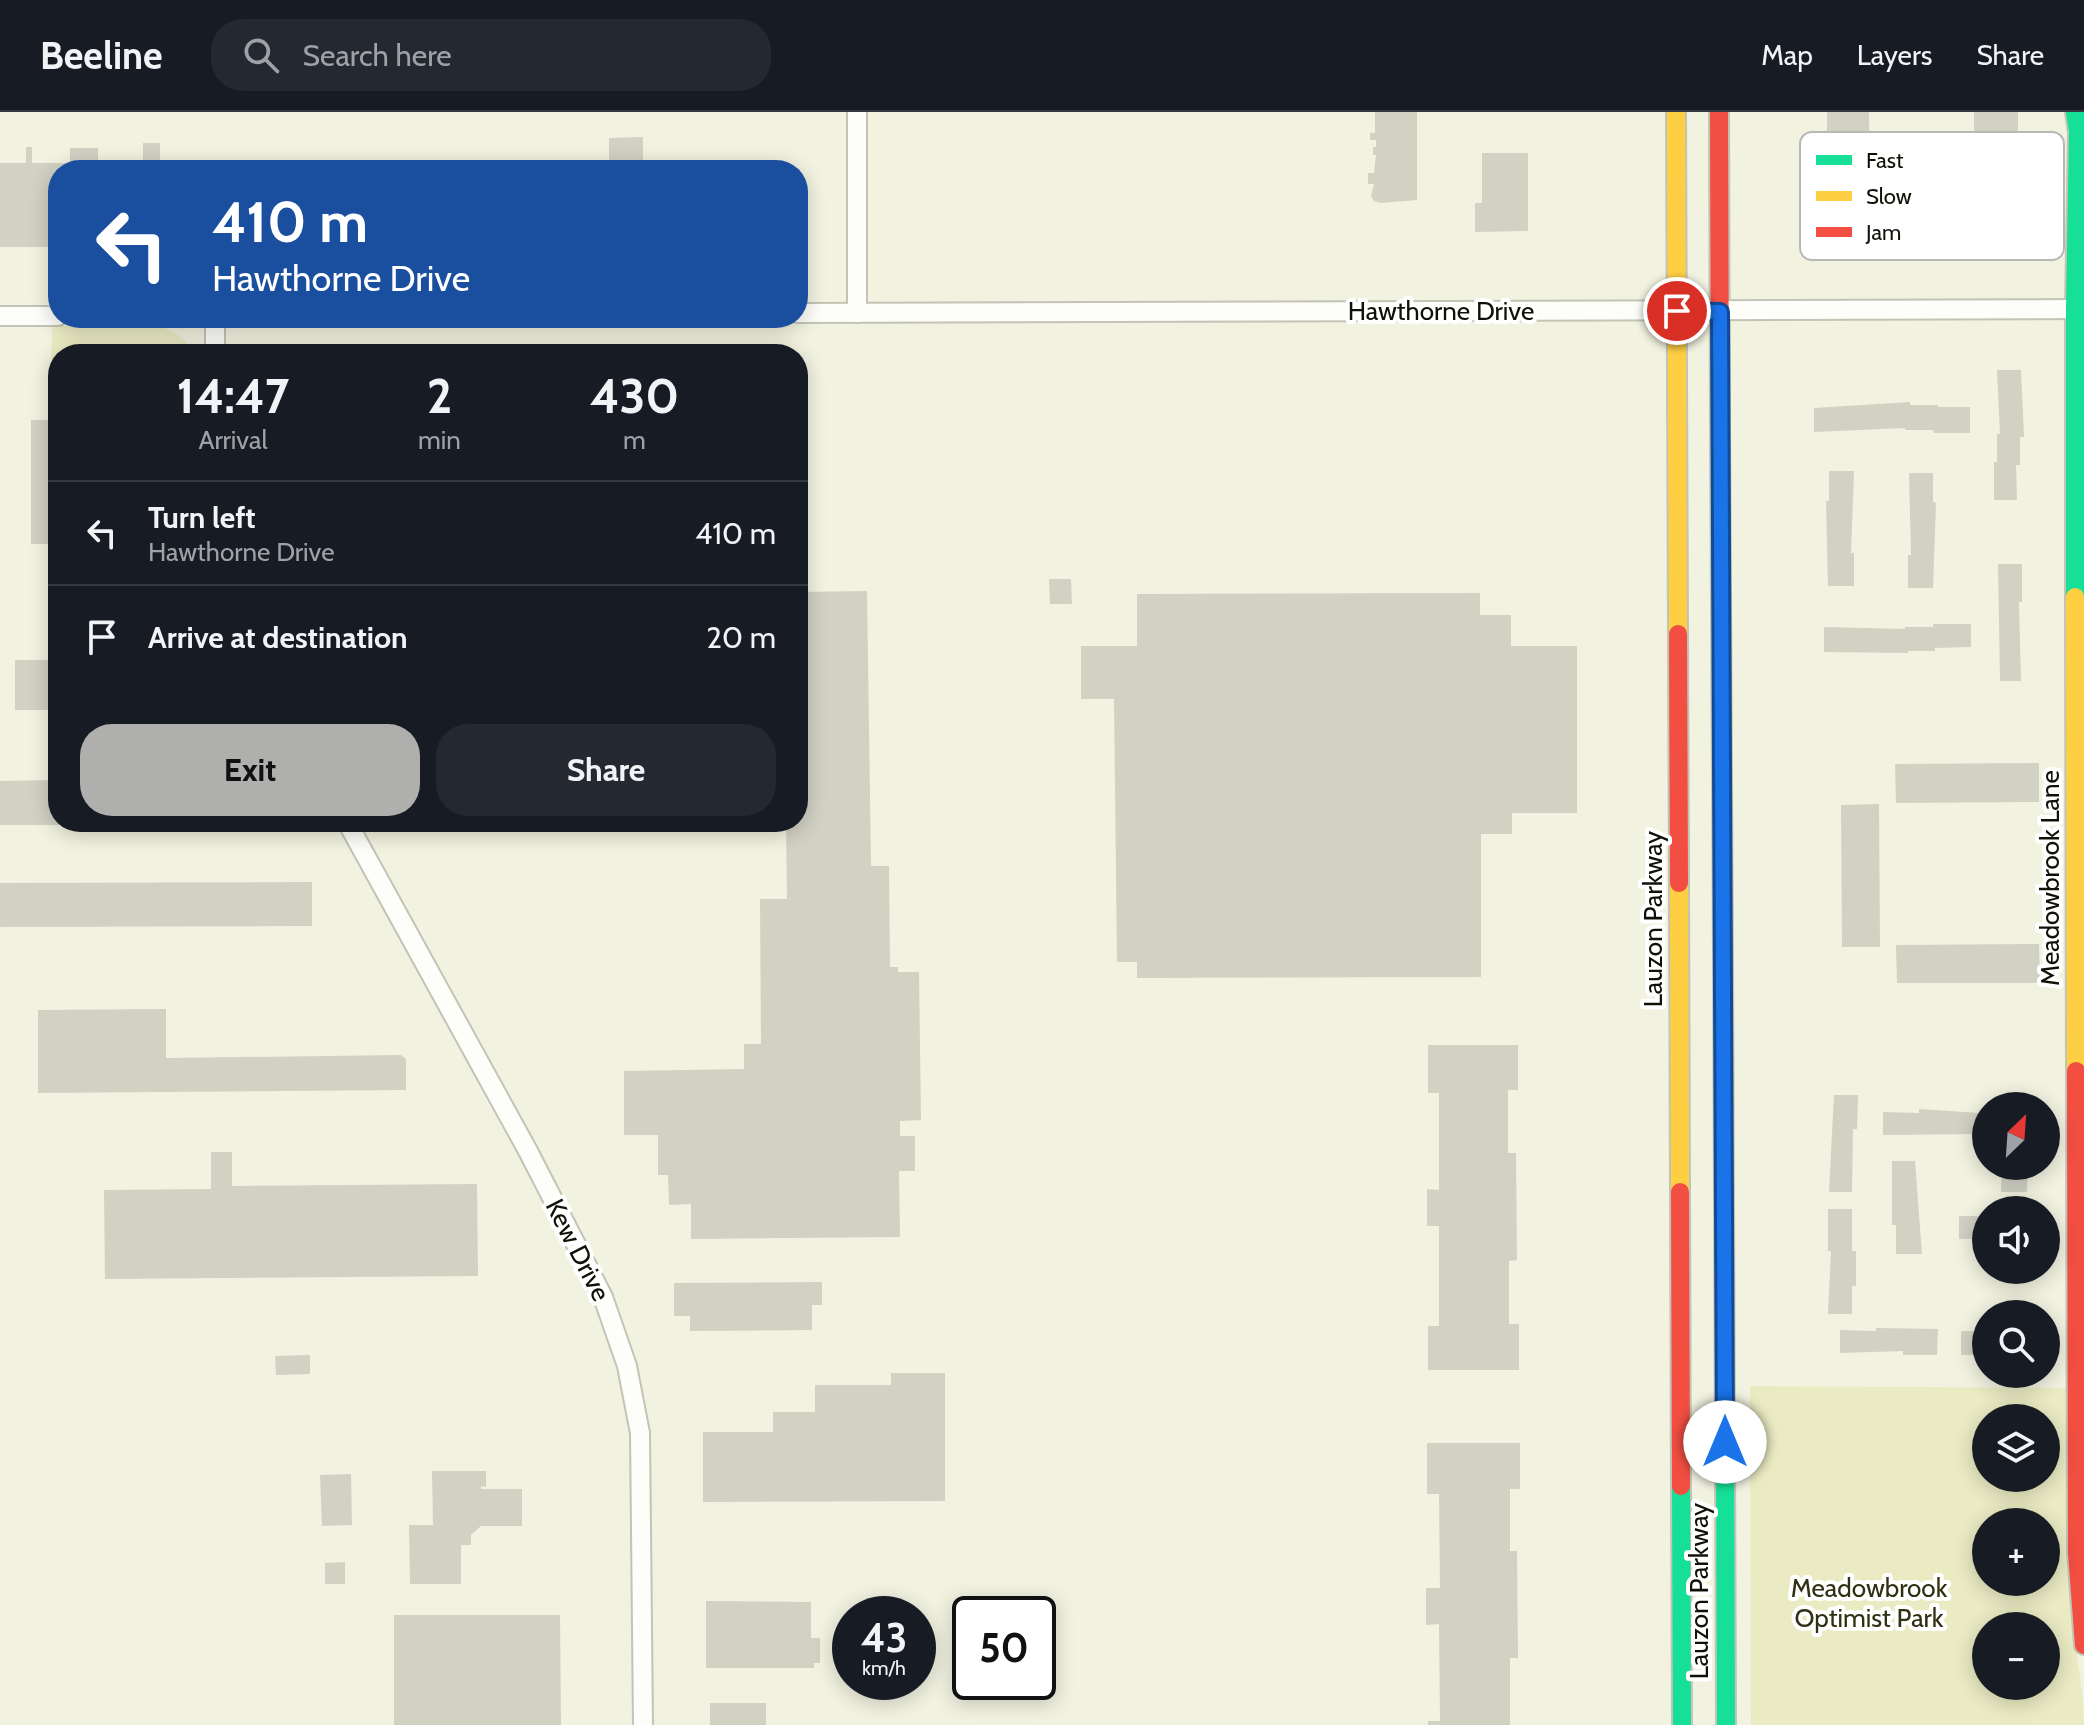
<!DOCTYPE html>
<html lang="en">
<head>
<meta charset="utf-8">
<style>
	body { margin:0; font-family:Cabin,sans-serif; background:#242831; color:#f1f3f6; height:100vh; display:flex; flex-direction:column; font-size:30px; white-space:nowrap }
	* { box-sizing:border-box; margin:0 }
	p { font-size:26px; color:#9ea1a6 }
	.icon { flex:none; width:44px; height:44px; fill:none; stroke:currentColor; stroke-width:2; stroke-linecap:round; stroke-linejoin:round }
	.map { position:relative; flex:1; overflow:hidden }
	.drawer { position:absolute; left:48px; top:232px; width:760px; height:488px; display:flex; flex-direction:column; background:#171b24; border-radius:32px; box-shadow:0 4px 20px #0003 }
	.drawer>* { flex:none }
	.banner { position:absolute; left:48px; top:48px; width:760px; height:168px; border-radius:32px; box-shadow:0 4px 20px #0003; background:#1a4fa0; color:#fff; overflow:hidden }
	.needle { width:52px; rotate:25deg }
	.fabs { position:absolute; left:1972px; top:980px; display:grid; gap:16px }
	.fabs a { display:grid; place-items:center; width:88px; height:88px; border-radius:50%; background:#171b24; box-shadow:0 4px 20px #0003; font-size:40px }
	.speed { position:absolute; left:832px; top:1484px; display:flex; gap:16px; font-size:40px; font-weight:700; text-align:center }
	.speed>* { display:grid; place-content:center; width:104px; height:104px; border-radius:50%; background:#171b24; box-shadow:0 4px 20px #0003; line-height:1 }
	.speed small { font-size:20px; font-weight:400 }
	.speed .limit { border:4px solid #111; border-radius:12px; background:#fff; color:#111 }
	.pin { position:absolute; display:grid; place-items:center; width:68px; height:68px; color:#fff; margin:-34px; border:4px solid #fff; border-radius:50%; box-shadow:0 2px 8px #0007 }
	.me { position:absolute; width:88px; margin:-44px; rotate:0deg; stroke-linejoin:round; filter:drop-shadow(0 0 6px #0008) }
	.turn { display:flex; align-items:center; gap:28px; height:168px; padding:0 32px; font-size:36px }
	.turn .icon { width:104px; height:104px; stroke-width:2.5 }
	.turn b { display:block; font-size:56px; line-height:68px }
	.eta { display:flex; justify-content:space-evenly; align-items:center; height:136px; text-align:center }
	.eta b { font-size:48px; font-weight:700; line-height:56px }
	.primary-button { display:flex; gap:16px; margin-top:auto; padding:16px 32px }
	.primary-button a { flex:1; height:92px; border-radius:32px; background:#afb0ad; color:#111; font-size:32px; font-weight:700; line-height:92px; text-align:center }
	.primary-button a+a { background:#242831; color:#f1f3f6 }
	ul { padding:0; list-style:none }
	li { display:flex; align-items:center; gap:24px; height:104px; padding:0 32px; border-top:2px solid #363941 }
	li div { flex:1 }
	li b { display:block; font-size:30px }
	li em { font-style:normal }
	header { display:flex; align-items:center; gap:48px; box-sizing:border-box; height:112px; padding:0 40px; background:#171b24; border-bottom:2px solid #363941 }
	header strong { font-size:38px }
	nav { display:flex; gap:44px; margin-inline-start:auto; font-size:28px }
	.search { width:560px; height:72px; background:#242831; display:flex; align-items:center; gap:20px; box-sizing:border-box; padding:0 28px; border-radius:32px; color:#9ea1a6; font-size:30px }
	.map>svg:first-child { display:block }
</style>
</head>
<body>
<header>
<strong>Beeline</strong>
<div class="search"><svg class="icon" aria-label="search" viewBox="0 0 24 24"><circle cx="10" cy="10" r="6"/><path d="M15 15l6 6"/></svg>Search here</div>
<nav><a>Map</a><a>Layers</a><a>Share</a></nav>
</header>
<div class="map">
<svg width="2084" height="1613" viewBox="0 0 2084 1613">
	<rect width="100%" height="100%" fill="#f2f2e1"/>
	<g fill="#eaebc3" fill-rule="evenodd">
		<path d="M154,213C170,218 187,224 193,242H58V259L51,255L52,214Z"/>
		<path d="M1750,1274L2069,1276C2070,1349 2066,1424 2071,1497C2074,1536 2084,1574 2084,1613H1751ZM1986,1306H2046V1366H1986ZM1986,1410H2046V1470H1986ZM1986,1514H2046V1574H1986Z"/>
	</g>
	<g fill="#d1d2c4">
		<polygon points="1375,0 1417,0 1417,88 1381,91 1374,89 1371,84 1374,72 1368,72 1368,61 1374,61 1376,43 1373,43 1373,35 1376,35 1376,28 1370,28 1370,21 1375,21"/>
		<polygon points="1827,0 1869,0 1870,89 1827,90"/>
		<rect x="1974" y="0" width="44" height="87"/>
		<polygon points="643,25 643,58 609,58 609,26"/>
		<polygon points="143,31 160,31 160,58 58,58 58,135 0,135 0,51 26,51 26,35 32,35 32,51 70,51 70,36 98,36 98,49 143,49"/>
		<polygon points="1482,41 1528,41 1528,119 1475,120 1475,91 1482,91"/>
		<polygon points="1997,258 2021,258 2024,325 2020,325 2020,353 2016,353 2017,388 1994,388 1994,350 1997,350 1997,322 2000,322"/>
		<polygon points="1910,290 1910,293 1938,293 1938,295 1970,295 1970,321 1934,321 1933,318 1905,318 1905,316 1814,320 1814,296"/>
		<polygon points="31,308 58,308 58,333 53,333 52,382 58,382 58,432 31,432"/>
		<polygon points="1829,359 1854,359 1851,441 1854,441 1854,474 1828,474 1826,389 1829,389"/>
		<polygon points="1909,361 1933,361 1933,390 1936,391 1933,476 1908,476 1908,443 1911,443"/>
		<polygon points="1998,452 2022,452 2022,490 2019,490 2021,569 2000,569"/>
		<polygon points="1049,467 1071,467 1072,492 1050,492"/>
		<polygon points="867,479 871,754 889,754 890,855 898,855 898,860 919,860 921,1008 900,1009 900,1024 915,1024 915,1059 899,1059 900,1125 691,1127 691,1092 669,1093 668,1063 658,1063 658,1023 624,1023 624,959 744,957 744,932 761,932 760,787 787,787 786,710 798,710 798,480"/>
		<polygon points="1480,481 1480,503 1511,503 1511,534 1577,534 1577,701 1512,701 1512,722 1481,722 1481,865 1137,866 1137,850 1117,850 1114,587 1081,587 1081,534 1137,534 1137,482"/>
		<polygon points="1933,512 1971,512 1971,535 1935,536 1935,539 1908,539 1908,541 1824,540 1824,515 1905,517 1905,515 1933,515"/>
		<rect x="15" y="548" width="43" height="50"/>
		<polygon points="2039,651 2039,690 1896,691 1895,652"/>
		<polygon points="58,668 58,710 98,710 98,713 0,713 0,669"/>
		<polygon points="1879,692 1880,835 1842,835 1841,693"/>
		<polygon points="312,770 312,814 0,815 0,771"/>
		<polygon points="2039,832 2040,871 1897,871 1896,833"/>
		<polygon points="166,897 166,946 401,943 406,947 406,978 38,981 38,898"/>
		<polygon points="1428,933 1518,933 1518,978 1508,978 1508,1041 1516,1041 1517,1148 1509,1149 1509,1212 1519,1212 1519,1258 1428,1258 1428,1214 1439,1214 1439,1114 1427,1114 1427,1077 1439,1078 1439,981 1428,981"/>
		<polygon points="1834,983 1858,983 1857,1017 1853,1017 1852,1080 1829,1080"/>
		<rect x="2002" y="983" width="24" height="11"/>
		<polygon points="1919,997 1980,1001 1979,1022 1883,1023 1883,1000 1919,1001"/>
		<polygon points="211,1040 232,1040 232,1074 477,1072 478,1164 105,1167 104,1078 211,1077"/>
		<polygon points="1892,1049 1915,1049 1922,1142 1896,1142 1896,1113 1892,1113"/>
		<polygon points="2002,1054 2028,1054 2027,1080 2001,1080"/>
		<polygon points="1828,1097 1852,1097 1852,1139 1856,1139 1856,1174 1852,1174 1852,1202 1828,1202 1831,1139 1828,1139"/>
		<rect x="1959" y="1104" width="27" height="23"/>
		<polygon points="822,1170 822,1193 812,1193 812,1218 690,1219 690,1204 674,1204 674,1171"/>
		<polygon points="1876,1216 1938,1217 1937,1243 1903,1243 1903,1239 1840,1241 1840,1218 1876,1219"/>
		<rect x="1961" y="1219" width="25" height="24"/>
		<polygon points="310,1243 310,1262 276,1263 275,1244"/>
		<polygon points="891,1261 945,1261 945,1389 703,1390 703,1320 773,1320 773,1300 815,1300 815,1273 891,1273"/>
		<polygon points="1427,1331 1520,1331 1520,1377 1510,1377 1510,1439 1517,1439 1518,1546 1510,1546 1510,1613 1428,1613 1428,1609 1440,1609 1439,1512 1426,1513 1426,1476 1440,1476 1439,1382 1427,1382"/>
		<polygon points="432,1359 486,1359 486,1375 481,1374 481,1377 522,1377 522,1414 481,1414 471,1423 471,1433 461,1433 461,1472 410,1472 409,1413 433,1413"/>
		<polygon points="351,1362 352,1413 322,1414 320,1363"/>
		<polygon points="345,1450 345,1472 325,1472 325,1451"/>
		<polygon points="706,1489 811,1490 811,1526 820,1526 820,1551 814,1551 814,1556 706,1556"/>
		<polygon points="394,1503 560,1503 561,1613 394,1613"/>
		<rect x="918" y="1531" width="7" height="33"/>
		<rect x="710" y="1591" width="56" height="22"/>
	</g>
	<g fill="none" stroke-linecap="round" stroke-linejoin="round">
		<defs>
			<g id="street">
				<polyline points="857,0 857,201"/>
				<polyline points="798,201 2084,197"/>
				<polyline points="0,204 58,204"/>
				<polyline points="215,242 215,206"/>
				<polyline points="347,710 528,1039 603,1185 627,1254 640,1321 643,1613"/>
			</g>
			<g id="fast">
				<polyline points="2075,0 2078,20 2075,197 2075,485"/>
				<polyline points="1720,315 1723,841"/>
				<polyline points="1725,1338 1726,1613"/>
				<polyline points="1681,1374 1682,1613"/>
			</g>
			<g id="slow">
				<polyline points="1676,0 1678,522"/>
				<polyline points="2075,485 2076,959"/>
				<polyline points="1679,771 1680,1080"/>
				<polyline points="1723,841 1725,1338"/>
			</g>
			<g id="jam">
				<polyline points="1719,0 1720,315"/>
				<polyline points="1678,522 1679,771"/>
				<polyline points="2076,959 2077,1441 2084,1533"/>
				<polyline points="1680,1080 1681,1374"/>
			</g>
		</defs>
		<use href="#street" stroke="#c3c3b6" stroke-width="22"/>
		<use href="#fast" stroke="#c3c3b6" stroke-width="22"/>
		<use href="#slow" stroke="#c3c3b6" stroke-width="22"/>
		<use href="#jam" stroke="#c3c3b6" stroke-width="22"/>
		<use href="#street" stroke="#fdfdfa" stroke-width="18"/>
		<use href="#fast" stroke="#16e098" stroke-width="18"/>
		<use href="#slow" stroke="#ffcf43" stroke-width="18"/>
		<use href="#jam" stroke="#f24e42" stroke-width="18"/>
	</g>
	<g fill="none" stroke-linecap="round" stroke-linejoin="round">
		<defs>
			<polyline id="route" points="1677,199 1720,200 1725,1330"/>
		</defs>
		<use href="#route" stroke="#114b97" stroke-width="20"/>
		<use href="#route" stroke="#1a73e8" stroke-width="14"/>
	</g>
	<g text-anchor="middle" stroke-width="8" stroke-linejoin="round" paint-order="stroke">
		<g font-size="26" fill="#0f1006" stroke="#fff">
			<text x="1441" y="208">Hawthorne Drive</text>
			<text transform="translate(2050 766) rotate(-90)" y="9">Meadowbrook Lane</text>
			<text transform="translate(1653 807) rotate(-90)" y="9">Lauzon Parkway</text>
			<text transform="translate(578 1138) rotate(63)" y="9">Kew Drive</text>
			<text transform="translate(1699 1479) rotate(-90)" y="9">Lauzon Parkway</text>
		</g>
		<g font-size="26" fill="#303012" stroke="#fff">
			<text x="1869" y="1485">Meadowbrook<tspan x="1869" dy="30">Optimist Park</tspan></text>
		</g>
	</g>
	<rect x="1800" y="20" width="264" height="128" rx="12" fill="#fff" stroke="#b7b7b4" stroke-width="2"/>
	<rect x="1816" y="43" width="36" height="10" fill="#16e098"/>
	<rect x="1816" y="79" width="36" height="10" fill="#ffcf43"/>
	<rect x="1816" y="115" width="36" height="10" fill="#f24e42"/>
	<g font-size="22" fill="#0f1006">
		<text x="1866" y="56">Fast</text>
		<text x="1866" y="92">Slow</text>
		<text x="1866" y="128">Jam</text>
	</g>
</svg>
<div class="fabs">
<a><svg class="needle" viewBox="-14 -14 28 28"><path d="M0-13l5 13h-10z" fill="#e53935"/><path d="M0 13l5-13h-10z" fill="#9ea1a6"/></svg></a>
<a><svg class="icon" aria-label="sound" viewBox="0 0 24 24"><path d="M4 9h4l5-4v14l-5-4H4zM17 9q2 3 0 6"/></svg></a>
<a><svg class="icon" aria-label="search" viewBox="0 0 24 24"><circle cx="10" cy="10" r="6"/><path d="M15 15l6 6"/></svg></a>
<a><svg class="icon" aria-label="layers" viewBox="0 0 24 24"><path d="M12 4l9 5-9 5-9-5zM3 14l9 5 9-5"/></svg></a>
<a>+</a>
<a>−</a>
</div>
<div class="speed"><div>43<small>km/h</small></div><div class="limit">50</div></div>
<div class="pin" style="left:1677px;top:199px;background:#d93025"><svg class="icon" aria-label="arrive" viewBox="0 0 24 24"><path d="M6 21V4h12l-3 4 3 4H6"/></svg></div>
<svg class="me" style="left:1725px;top:1330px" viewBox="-20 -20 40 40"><circle r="19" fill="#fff"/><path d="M0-13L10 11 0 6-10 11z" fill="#1a73e8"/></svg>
<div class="banner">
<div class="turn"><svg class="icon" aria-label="left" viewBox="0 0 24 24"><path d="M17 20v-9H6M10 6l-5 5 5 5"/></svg><div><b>410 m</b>Hawthorne Drive</div></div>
</div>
<section class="drawer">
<div class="eta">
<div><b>14:47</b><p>Arrival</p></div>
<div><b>2</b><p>min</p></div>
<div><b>430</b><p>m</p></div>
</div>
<ul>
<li><svg class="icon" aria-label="left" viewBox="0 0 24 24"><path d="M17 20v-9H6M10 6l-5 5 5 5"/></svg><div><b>Turn left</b><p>Hawthorne Drive</p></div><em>410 m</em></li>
<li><svg class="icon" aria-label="arrive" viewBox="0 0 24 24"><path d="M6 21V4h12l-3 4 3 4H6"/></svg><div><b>Arrive at destination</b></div><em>20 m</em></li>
</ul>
<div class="primary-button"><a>Exit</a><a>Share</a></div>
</section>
</div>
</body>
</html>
